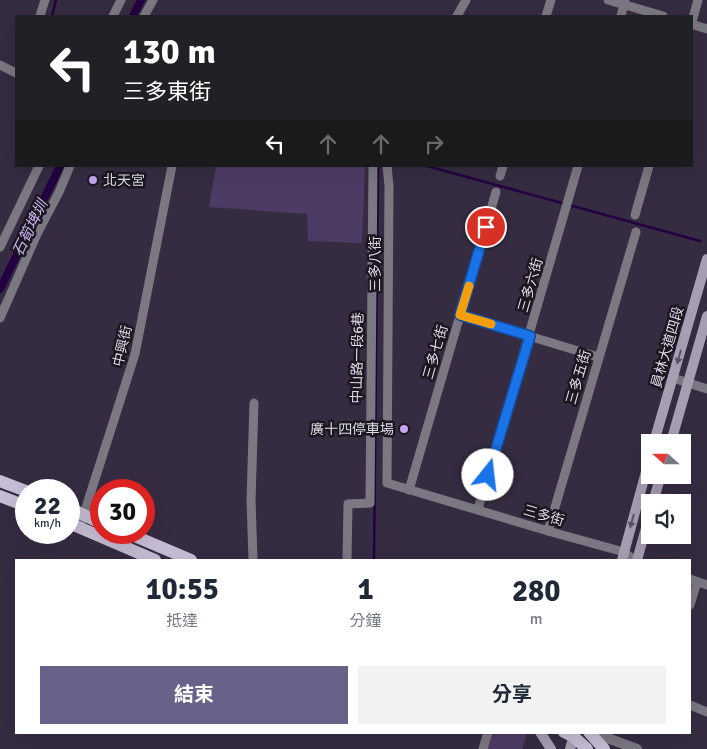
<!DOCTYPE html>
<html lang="zh-TW">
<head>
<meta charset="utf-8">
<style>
	body { margin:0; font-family:Signika,"Noto Sans TC",sans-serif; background:#f2f2f3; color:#1f2937; height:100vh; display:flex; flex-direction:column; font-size:19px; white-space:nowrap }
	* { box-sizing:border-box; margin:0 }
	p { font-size:16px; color:#747a83 }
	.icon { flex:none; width:28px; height:28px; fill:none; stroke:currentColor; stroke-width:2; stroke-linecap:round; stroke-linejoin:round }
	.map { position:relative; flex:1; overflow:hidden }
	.panel { position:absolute; left:15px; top:559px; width:676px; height:175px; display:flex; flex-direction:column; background:#fff; border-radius:0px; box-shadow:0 5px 20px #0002 }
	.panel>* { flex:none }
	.top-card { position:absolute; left:15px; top:15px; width:678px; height:152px; border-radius:0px; box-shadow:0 5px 20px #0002; background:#202124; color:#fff; overflow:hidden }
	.needle { width:32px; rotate:291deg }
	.controls { position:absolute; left:641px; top:434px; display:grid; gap:10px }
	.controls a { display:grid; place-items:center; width:50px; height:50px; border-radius:0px; background:#fff; box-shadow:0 5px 20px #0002; font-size:25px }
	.speed { position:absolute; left:15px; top:479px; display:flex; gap:10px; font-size:25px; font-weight:700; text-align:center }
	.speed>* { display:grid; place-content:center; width:65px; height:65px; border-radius:50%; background:#fff; box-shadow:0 5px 20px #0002; line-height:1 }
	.speed small { font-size:12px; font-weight:400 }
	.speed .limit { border:8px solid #d22; background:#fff; color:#111 }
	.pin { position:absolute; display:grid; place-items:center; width:42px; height:42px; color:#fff; margin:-21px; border:2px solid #fff; border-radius:50%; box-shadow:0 1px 5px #0007 }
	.me { position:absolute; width:55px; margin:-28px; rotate:16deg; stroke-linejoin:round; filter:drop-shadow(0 0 4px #0008) }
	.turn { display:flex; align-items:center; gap:18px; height:105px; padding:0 25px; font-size:22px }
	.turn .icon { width:65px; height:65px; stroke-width:2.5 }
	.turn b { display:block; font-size:35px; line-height:42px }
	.lanes { display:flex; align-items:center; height:48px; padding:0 25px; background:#0003; justify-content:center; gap:25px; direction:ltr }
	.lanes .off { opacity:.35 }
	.eta { display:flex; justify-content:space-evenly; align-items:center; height:85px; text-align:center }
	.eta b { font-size:30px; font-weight:700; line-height:35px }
	.action { display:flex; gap:10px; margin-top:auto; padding:10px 25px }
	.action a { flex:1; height:58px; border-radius:0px; background:#6a618a; color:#fff; font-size:20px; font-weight:700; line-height:58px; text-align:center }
	.action a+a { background:#f2f2f3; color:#1f2937 }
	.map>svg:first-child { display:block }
</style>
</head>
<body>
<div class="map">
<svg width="707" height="749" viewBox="0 0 707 749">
	<rect width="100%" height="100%" fill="#362c42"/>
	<g fill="#4e3b65">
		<polygon points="216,166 365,166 362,243 308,241 307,214 209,207"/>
		<polygon points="491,733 527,733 522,749 487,749"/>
	</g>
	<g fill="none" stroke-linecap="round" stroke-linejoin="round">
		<g stroke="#230040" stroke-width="2.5">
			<polyline points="52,16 56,0"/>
			<polyline points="58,166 59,169"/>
			<polyline points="427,166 700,241"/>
			<polyline points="374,560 378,166"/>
		</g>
		<g stroke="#230040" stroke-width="8">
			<polyline points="133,16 141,0"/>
			<polyline points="0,289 60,166"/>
		</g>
		<g stroke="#7c7883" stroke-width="9">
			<polyline points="608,0 663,16"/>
			<polyline points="40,16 45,0"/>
			<polyline points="113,16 121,0"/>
			<polyline points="144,16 153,0"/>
			<polyline points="457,16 466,0"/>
			<polyline points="546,16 551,0"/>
			<polyline points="621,16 625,0"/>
			<polyline points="691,24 707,29"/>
			<polyline points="691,25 698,0"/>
			<polyline points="0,65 16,73"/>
			<polyline points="387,166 389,186 387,483 548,531 624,552 634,560"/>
			<polyline points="500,176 503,166"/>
			<polyline points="635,215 649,166"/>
			<polyline points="0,247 39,166"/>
			<polyline points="460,315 598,357"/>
			<polyline points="0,318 37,234 59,192 70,166"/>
			<polyline points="673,378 707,389"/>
			<polyline points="409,490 496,192"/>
			<polyline points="478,509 578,166"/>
			<polyline points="82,520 135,354 172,166"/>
			<polyline points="548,531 636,232"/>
			<polyline points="253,560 251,500 254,403"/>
			<polyline points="347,560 348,504 370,503 373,166"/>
			<polyline points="690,579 707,585"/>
			<polyline points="690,605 697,582"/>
			<polyline points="690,705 707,712"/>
			<polyline points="483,749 488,732"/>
		</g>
		<polyline stroke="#7c7883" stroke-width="10" points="591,732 637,749"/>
		<g stroke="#a69fb1" stroke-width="10">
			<polyline points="654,442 707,259"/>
			<polyline points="671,442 707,316"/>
			<polyline points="653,502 661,475"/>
			<polyline points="622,560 650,457"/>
			<polyline points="637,560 650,514"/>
			<polyline points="540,732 551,749"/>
			<polyline points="570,749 575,732"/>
		</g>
		<g stroke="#c7bed5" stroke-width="12">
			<polyline points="0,481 26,491"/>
			<polyline points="0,496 26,506"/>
			<polyline points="69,508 101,523"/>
			<polyline points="69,523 155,560"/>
			<polyline points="125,532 191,560"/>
			<polyline points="564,732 574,737 587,749"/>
			<polyline points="589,732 604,749"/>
		</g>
	</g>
	<defs><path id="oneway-solid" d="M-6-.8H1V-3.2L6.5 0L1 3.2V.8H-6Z" transform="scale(1.25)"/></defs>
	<g fill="#5a5462">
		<use href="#oneway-solid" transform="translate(679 357) rotate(105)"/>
		<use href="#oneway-solid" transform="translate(632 521) rotate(105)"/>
	</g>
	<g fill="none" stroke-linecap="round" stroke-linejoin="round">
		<defs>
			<polyline id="route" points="486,227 460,315 530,336 488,475"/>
		</defs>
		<use href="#route" stroke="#114b97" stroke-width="12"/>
		<use href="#route" stroke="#1a73e8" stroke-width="9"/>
		<polyline stroke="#f59e0b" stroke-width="9" points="469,286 460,315 491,324"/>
	</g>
	<g fill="#c6a6f0" stroke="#1b1721" stroke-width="2">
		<circle cx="93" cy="180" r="5"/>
		<circle cx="404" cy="429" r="5"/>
	</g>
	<g text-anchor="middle" stroke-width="5" stroke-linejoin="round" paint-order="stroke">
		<g font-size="14" fill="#dfdae8" stroke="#1b1721" text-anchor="start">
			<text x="103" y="185">北天宮</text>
			<text x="394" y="434" text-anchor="end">廣十四停車場</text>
		</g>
		<g font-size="14" fill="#dfdae8" stroke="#1b1721">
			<text transform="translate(375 264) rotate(-90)" y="5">三多八街</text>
			<text transform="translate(530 285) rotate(-74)" y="5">三多六街</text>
			<text transform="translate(122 346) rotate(-77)" y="5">中興街</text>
			<text transform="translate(667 347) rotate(-74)" y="5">員林大道四段</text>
			<text transform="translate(435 352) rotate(-74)" y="5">三多七街</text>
			<text transform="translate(357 358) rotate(-89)" y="5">中山路一段6巷</text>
			<text transform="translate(578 377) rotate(-74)" y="5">三多五街</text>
			<text transform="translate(544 515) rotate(16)" y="5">三多街</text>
		</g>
		<g font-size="15" font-style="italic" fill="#d1b7f4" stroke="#1b1721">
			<text transform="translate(30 228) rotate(-64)" y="5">石筍埤圳</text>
		</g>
	</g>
</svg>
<div class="controls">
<a><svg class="needle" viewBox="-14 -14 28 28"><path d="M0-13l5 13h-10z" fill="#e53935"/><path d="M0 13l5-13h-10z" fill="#747a83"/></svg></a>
<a><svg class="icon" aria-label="sound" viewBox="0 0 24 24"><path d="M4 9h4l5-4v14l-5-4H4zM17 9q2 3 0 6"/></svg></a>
</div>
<div class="speed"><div>22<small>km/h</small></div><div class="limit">30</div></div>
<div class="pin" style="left:486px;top:227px;background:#d93025"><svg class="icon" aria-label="arrive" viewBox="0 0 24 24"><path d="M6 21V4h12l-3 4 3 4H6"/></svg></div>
<svg class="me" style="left:488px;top:475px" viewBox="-20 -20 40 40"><circle r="19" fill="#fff"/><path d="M0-13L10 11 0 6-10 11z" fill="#1a73e8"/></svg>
<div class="top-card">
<div class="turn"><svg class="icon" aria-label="left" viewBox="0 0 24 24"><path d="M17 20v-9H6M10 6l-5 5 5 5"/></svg><div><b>130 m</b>三多東街</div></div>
<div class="lanes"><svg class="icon" aria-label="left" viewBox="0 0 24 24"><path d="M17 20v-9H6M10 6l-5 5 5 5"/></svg><svg class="icon off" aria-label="ahead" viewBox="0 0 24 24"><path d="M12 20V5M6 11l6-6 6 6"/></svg><svg class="icon off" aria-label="ahead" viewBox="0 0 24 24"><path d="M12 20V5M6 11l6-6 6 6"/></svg><svg class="icon off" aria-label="right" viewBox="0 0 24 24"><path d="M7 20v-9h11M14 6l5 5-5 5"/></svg></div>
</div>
<section class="panel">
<div class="eta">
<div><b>10:55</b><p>抵達</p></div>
<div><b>1</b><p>分鐘</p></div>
<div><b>280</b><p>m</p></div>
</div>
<div class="action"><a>結束</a><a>分享</a></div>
</section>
</div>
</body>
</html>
